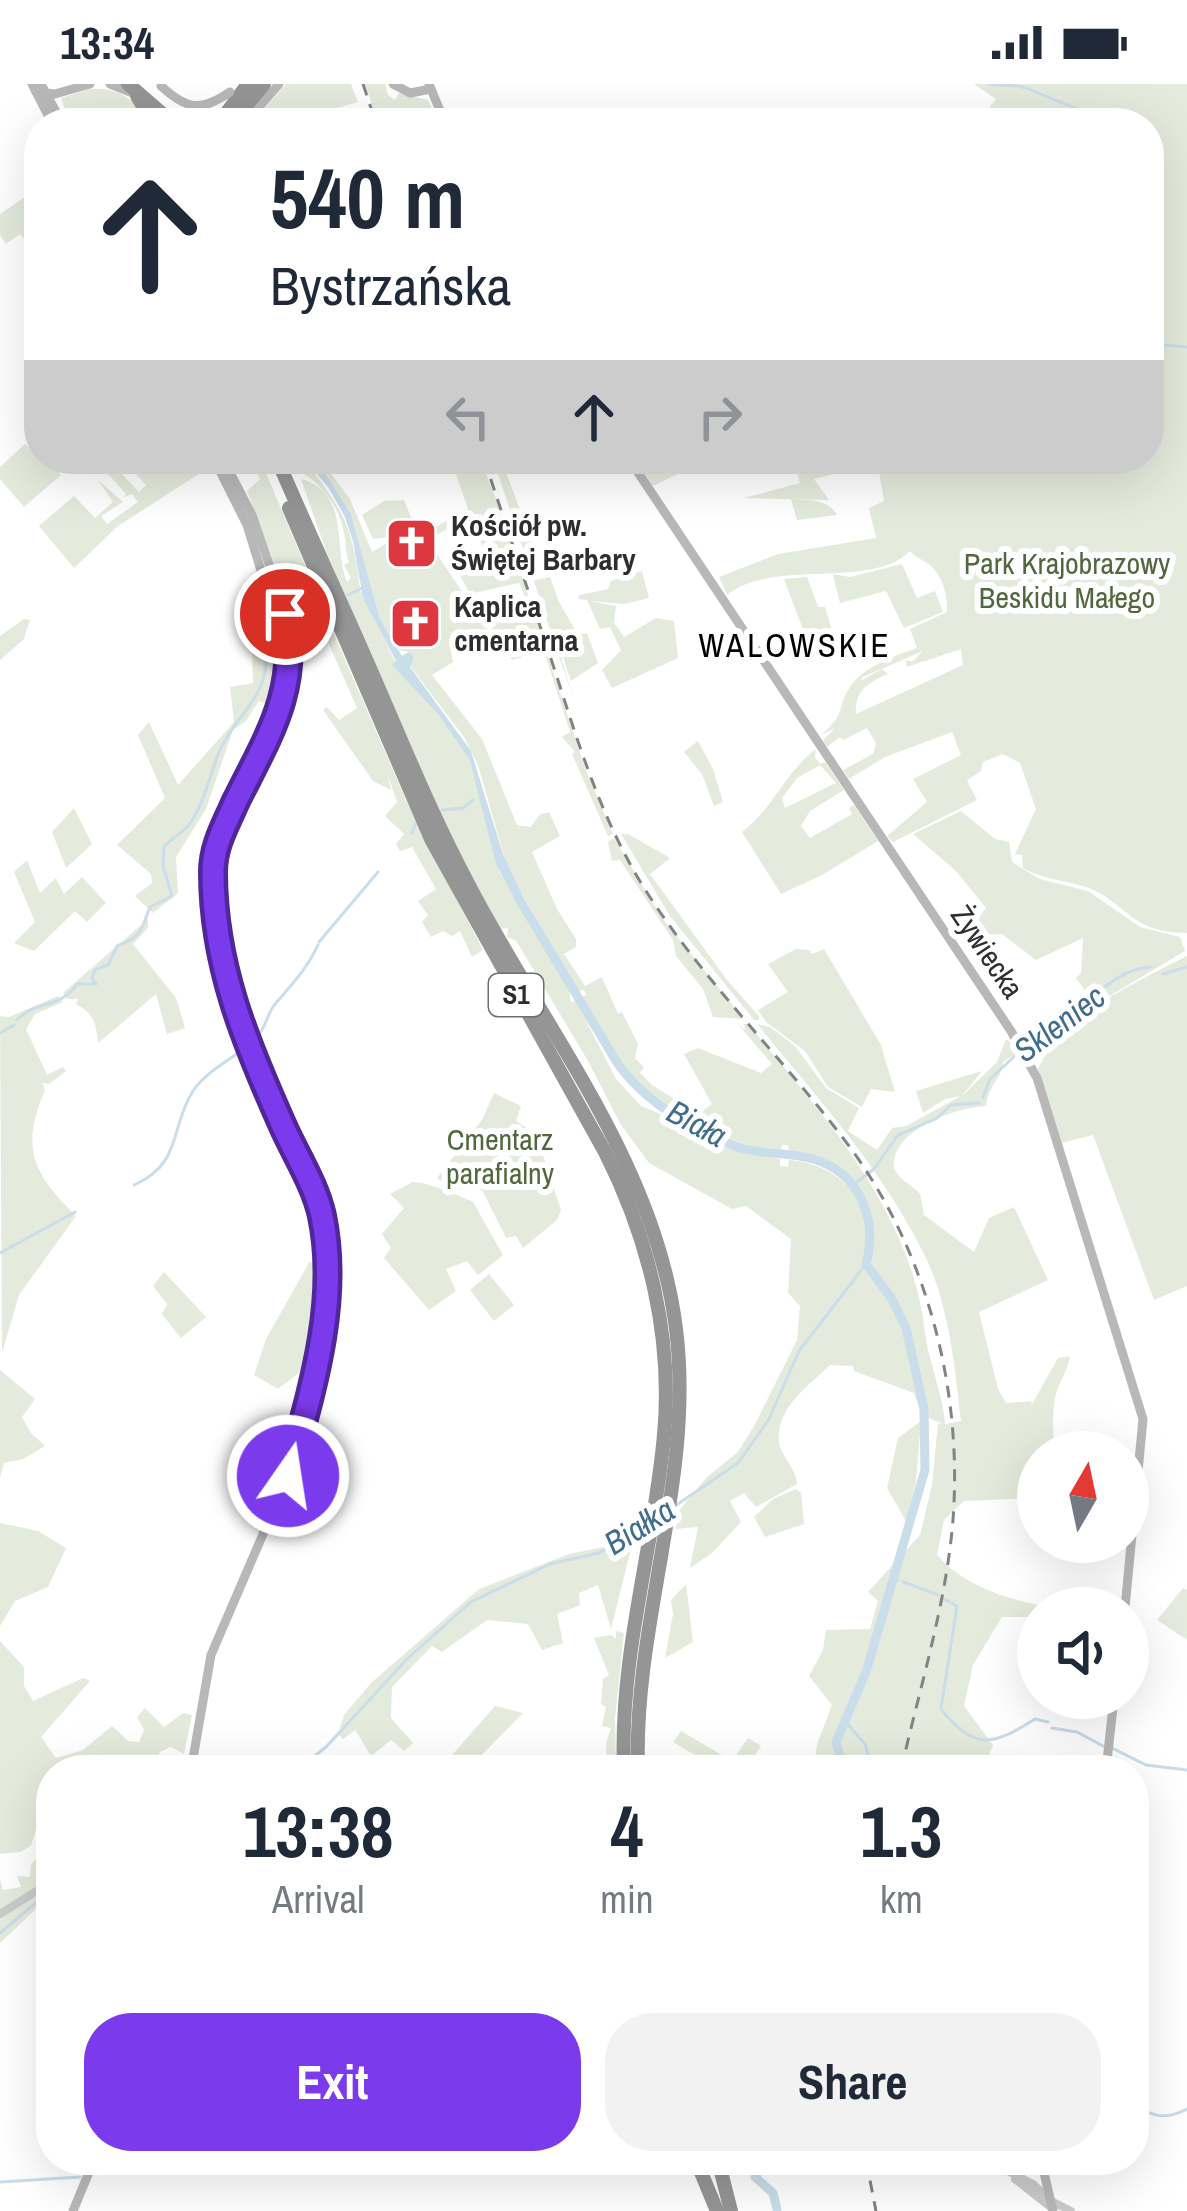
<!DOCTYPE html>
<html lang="en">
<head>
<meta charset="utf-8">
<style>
	body { margin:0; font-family:"Archivo Narrow",sans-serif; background:#f2f2f3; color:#1f2937; height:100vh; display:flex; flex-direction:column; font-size:45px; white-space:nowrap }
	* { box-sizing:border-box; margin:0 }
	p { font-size:39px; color:#747a83 }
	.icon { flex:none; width:66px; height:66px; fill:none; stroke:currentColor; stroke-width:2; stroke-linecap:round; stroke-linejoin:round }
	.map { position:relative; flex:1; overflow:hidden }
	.side { position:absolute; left:36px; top:1671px; width:1113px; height:420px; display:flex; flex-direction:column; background:#fff; border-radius:48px; box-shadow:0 12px 48px #0002 }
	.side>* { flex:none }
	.hud { position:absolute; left:24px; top:24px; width:1140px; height:366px; border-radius:48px; box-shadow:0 12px 48px #0002; background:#fff; color:#1f2937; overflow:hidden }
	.needle { width:78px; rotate:9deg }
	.buttons { position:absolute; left:1017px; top:1347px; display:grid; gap:24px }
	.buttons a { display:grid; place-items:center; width:132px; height:132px; border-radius:50%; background:#fff; box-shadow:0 12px 48px #0002; font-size:60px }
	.pin { position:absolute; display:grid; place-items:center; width:102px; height:102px; color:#fff; margin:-51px; border:6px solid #fff; border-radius:50%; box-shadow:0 3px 12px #0007 }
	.me { position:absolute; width:132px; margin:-66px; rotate:13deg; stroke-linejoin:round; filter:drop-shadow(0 0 9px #0008) }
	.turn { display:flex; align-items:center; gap:42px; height:252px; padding:0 48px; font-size:54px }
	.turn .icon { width:156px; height:156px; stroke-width:2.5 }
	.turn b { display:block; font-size:84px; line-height:102px }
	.lanes { display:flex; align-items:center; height:114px; padding:0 48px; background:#0003; justify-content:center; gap:60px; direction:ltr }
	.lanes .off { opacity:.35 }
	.eta { display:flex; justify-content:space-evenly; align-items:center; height:204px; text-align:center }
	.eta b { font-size:72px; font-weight:700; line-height:84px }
	.cta { display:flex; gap:24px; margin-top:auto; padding:24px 48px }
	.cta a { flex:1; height:138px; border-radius:48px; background:#7c3aed; color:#fff; font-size:48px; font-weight:700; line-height:138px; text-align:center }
	.cta a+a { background:#f2f2f3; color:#1f2937 }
	.status { display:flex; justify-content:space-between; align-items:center; height:84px; padding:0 60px; background:#fff; direction:ltr }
	.status svg { height:33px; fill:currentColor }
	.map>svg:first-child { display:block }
</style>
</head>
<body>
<div class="status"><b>13:34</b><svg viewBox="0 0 49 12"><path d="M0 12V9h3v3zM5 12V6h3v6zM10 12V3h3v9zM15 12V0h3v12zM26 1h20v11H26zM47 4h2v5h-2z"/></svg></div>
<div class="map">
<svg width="1187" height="2127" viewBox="0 0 1187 2127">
	<rect width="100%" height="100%" fill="#fff"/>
	<g fill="#e4ebdc" fill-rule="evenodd">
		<polygon points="286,0 351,0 358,18 287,39 251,39"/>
		<polygon points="365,0 385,0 388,11 395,16 399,9 428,16 439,39 433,34 378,39"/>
		<path d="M974,0H1187V849C1127,848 1129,819 1086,803C1065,796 1043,796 1023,784L1022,771L1015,770L1036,725L1020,679L1003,670L983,678L981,687L967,696L977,716L893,758L887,752L927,718L913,695L961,671L952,648L885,673L849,695L843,686L873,670L876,659L867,644L843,656L840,653L827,663L823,656L835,644L821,651C848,628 836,624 850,603C864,582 895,572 917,564L910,545L947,528C948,512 942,488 927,479C921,475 915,473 910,467C873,506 771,474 727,511L719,493L778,470L876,454L869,424L884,417L877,375H1149V39H968L969,34L989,24L996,15ZM961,565L963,581L856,630C854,607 869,598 888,590L882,585L860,597L849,611L863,593L923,567L912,578L906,576L907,583Z"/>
		<path d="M90,5C119,3 134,15 150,39L140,31L127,39H106L102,34L91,39H70L61,14Z"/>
		<polygon points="38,104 39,105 38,171 20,150 6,160 0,151 0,130"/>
		<polygon points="25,360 31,365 35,361 39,364 39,375 48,375 61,391 24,423 0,395 0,383"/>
		<polygon points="123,375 167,375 176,386 198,379 197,375 207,375 211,382 118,442 74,484 39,442 74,412 95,434 113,418 98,396 123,418 101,432 107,440 138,418 132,410 124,413 126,410 109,391 106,392 118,381 116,384 139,408 146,401 124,377 121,379"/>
		<path d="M251,375H260L326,531L316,541L327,534L407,718L483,866L472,873L460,847L452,852L443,847L431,853L422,838L428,831L418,817L436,805L412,763L400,767L396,760L404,750L385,732L397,718L388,692L391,706L373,697L323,626L327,623L339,636L357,624L324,549L321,547L305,561L302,571L296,569L289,527C303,511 300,504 280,495L247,407L260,395Z"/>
		<path d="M291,375H304C342,425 353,441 360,504L352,508L361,507L399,586L438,630L470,677L499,787L569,906L571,918L576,917L616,995L641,1022L685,1040L727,1064L780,1075V1082L788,1083L789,1076C820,1079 844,1092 861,1119L866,1117C849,1085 825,1071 789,1068L788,1061H782L781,1066C733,1066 655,1023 625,986C607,963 595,937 582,913L586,911L584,906L578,907L508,786L478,681L464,653L410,582L409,568L399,566L380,535L351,430L316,375H320L350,415L372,468L400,451L398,459L404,472L422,473L428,458L420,448L408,446L420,445L488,546L451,568L453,578L432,591L482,655L517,741L531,743L539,731L549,728L560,752L532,768L557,825L576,855V863L564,870L585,902L602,893L618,930L622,928L638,960L635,974L644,983L640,989L652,1001L698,1030L712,1020L684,970L698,964L761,989L772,980L737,939L745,946L744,940H748C823,1031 912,1127 925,1249C929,1280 943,1309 945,1340L961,1337C955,1284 949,1222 926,1174C883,1086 818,1014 757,940L770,943L795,962L826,1004L859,1024L848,1047L877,1066L892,1044L906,1042L961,1012L945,1015L923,1029L916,1007L982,987L962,1012L997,978L1006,955L1016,962L1014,965L1019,968L1003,978C1004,991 988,1001 986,1022C958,1023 892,1045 894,1082C895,1094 913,1101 920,1110L924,1131L974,1168L989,1134L1014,1123L1048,1196L979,1228L998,1305L1006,1319L1032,1317L1031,1322L1058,1274L1070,1272C1068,1287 1059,1297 1056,1310C1052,1326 1053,1346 1054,1362L1064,1368H1038V1414L964,1417L944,1436L937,1471C966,1504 1011,1516 1053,1524H1038V1533H1002L973,1581L964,1622L993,1661L987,1677L976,1686H814L817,1660L832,1621L809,1592L823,1566L826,1546L870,1545L878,1517L868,1508L920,1451L932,1401L938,1340L942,1339L922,1332L914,1309L854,1287L853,1282L830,1281C808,1302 775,1325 779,1358C780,1371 796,1384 797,1400L756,1423L744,1409L730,1417L741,1438L712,1469L690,1484L698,1443L676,1445L677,1429L707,1393L738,1368L754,1342L797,1256L800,1222L788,1209L791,1155L746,1122L732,1125L649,1079L621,1041L588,977L520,863L515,856L507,853L508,844L500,845L452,755L407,655L326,467L301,395C351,408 333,467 347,498L351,494L344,481L349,478C345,469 346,459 344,448C338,420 320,397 295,385Z"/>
		<polygon points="476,375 480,375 497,417 585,684 613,750 608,752 572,670 575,668 562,653 570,648 544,567 512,576 487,537 530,524 519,499 470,510 458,488 487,476 472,433 434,452 430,446 468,425 455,387 479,386"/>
		<polygon points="493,375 501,375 533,460 525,469 533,497 550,493 559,518 578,551 587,549 598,579 571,597 563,573 590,562 563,571 553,546 573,614"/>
		<polygon points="635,375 727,375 678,390 653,402"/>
		<polygon points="814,375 875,375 876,379 814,395 829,416 744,414 800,399 795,379"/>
		<path d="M791,415C808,416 828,415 837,431L797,436Z"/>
		<polygon points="404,416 413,438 389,453 373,455 362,431 384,417"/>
		<polygon points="902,480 917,514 935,507 943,528 904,544 886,507 840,519 833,490 850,493"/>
		<polygon points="642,487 649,514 624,520 590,517 616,522 614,539 624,553 656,534 674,537 678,574 612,604 602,586 621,566 610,543 600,545 587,516 578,515 579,511 608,505 611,497"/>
		<polygon points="807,493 818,523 825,523 838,566 837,571 827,576 815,548 807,556 784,495"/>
		<polygon points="24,535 30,536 24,555 0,576 0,552"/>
		<polygon points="272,564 280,565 280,603 275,623 259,617 246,637 233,646 206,725 176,773 178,809 153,829 135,812 152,799 151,790 117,761 165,714 138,651 149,638 178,701 234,638 230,603 253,599 252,567"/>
		<polygon points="698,657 713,685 723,718 714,722 702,690 684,668"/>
		<path d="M816,665L815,673L820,680L825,678L844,706L810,727L801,742L810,754L852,730L849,724L854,721L878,757L822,791L781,810L742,748C773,725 785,688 816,665ZM820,681L836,699L785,724L782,714L797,694Z"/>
		<polygon points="74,724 92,760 66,784 52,748"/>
		<polygon points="961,727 995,755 1009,758 1012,778 1040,795 1088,807 1140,843 1180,853 1185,867 1053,946 1035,964 1028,964 1023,957 1046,938 1072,924 1086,908 1076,894 1081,889 1083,854 1036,876 1002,850 982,851 976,837 986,824 956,787 913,750"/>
		<polygon points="628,750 670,774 650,790 727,896 759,932 759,936 754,936 670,832 621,750"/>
		<polygon points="614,754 662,834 744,935 713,933 703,905 676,872 673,856 620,776 612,777 608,758"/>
		<polygon points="27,776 40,809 56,794 64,810 82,793 106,819 87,838 75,827 34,867 14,859 35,838 14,788"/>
		<path d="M148,835V844L133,860L176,914L185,944L167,950L156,910L98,959C96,939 94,930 76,920L78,915H67L63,909Z"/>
		<polygon points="796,865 809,866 812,870 824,865 881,961 895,1008 871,1005 862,1023 828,1003 805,967 766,938 758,926 788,908 768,880"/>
		<path d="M1187,872V1202L1154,1216L1093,1051L1062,1059L1038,984L1043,976L1040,967C1065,934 1148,891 1187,872Z"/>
		<path d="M58,912L63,918L35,930L26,945L47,991L63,983L66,987L49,1000L42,999L45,1006C20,1064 33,1090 76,1132L19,1211L2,1269L0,932L9,933Z"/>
		<polygon points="494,1009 521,1022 516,1037 536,1050 561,1126 557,1136 523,1164 516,1152 506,1154 482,1106 453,1105 437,1094 482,1036"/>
		<path d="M413,1098C427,1098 460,1112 473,1118L503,1171L478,1191L467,1177L446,1185L456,1207L429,1226L384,1174L391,1164L382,1150L404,1124L390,1110Z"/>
		<polygon points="310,1177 319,1187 322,1203 307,1266 299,1289 278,1305 254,1291 266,1255"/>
		<polygon points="164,1188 206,1233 181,1254 162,1230 167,1220 153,1202"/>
		<polygon points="489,1190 514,1221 494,1237 470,1206"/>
		<polygon points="0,1271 0,1286 35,1315 22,1333 31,1349 45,1362 23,1375 4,1379 0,1393"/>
		<polygon points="921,1337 916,1398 906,1437 887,1404 898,1354"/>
		<polygon points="796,1405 801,1409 804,1440 765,1453 754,1433 773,1415"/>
		<polygon points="0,1439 38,1447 66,1464 48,1503 15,1517 0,1542"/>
		<polygon points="633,1457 611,1545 598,1501 579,1509 580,1521 557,1530 563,1559 542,1566 528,1540 487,1536 442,1568 432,1562 392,1603 391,1634 413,1659 404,1667 391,1656 371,1672 355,1646 343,1655 338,1650 344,1631 371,1599 479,1505 569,1470"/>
		<polygon points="686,1500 693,1558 665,1574 673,1530 671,1516"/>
		<polygon points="1183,1504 1187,1506 1187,1556 1157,1536"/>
		<polygon points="616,1547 624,1549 615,1634 616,1686 607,1686 606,1659 611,1644 602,1642 606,1623 601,1620 603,1595 609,1591 594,1554 611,1551 616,1555"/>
		<polygon points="0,1557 24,1583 24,1602 33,1617 83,1594 90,1597 41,1653 56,1674 83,1666 112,1642 128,1657 139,1658 144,1646 137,1633 145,1624 164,1643 183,1629 192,1631 184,1670 171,1663 160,1668 151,1686 51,1686 51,1732 38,1738 31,1762 20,1768 0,1770"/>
		<polygon points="495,1622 523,1629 467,1686 439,1686"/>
		<polygon points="681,1647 732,1677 748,1654 761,1662 746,1686 714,1686 715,1683 673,1658"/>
		<polygon points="45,1766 47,1775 51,1774 51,1811 0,1859 0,1795 3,1806 21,1803 17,1792 30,1793 31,1780"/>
	</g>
	<polygon fill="#c9ddea" points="304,375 316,375 351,430 380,535 402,572 409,568 414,574 410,583 471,667 503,770 525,817 518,822 496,780 470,677 438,630 392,581 396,577 363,514 353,457 344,431 328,403"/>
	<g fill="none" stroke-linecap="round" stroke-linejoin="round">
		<g stroke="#c9ddea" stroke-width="3">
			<path d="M989,0C1001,2 1018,0 1029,5C1049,14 1071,22 1092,31L1095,39"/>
			<polyline points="1149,264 1162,261 1187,263"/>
			<polyline points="348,511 362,504"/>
			<polyline points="296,553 313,545 323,535"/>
			<polyline points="442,726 463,724 473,716"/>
			<polyline points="412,749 416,739"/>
			<polyline points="319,858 378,788"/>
			<polyline points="1163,890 1187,883"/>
			<path d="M17,936C35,916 61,925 77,900H96L92,894L95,886L108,881L117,862C143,852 141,846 150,823L172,812L163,782L164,763C172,753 185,748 191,738C205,716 210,691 219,668C233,635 264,616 266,579L279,566"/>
			<polyline points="0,949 14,941"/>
			<path d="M256,954C267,943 266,930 276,919C292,900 307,885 318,861"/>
			<path d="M1024,964C1039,948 1051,941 1070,930C1095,914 1117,885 1151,883"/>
			<polyline points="983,1013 990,995 1017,970"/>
			<path d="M134,1101C183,1079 169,1045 193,1007C205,989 228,977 245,964"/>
			<polyline points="853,1101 874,1085 898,1051 937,1034 951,1021 979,1019"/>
			<polyline points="0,1169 75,1128"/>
			<polyline points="675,1422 738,1379 769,1335 799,1267 866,1180"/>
			<polyline points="893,1494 898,1496"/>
			<polyline points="903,1498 938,1511"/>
			<path d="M944,1515L957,1522L941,1625C975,1668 994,1661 1035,1635L1048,1638"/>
			<polyline points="846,1638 865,1660 872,1686"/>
			<polyline points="1052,1644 1077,1648 1103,1662"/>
			<polyline points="1112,1664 1146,1681 1187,1686"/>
			<polyline points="297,1686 326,1663 407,1575 471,1518 550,1480 599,1469 647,1441"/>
			<polyline points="0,1849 51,1806"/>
			<path d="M1134,2021C1154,2033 1165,2036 1187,2025"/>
			<polyline points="0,2098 80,2093"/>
		</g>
		<g stroke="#c9ddea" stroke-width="9">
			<path d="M518,813L616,977C642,1016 694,1048 738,1063C762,1071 788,1068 813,1075C860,1089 878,1135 866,1180L892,1215L906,1244L924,1325L925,1386L866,1588L836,1658L844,1686"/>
			<polyline points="766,2076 755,2093 773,2109 777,2125"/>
		</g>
		<g stroke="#cbcbcb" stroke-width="8">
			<polyline points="0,1830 51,1798"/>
			<polyline points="986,2076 1033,2100 1050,2116"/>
			<polyline points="1015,2095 1053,2125"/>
			<polyline points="1051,2117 1071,2127"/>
		</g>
		<g stroke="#b8b8b8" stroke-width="9">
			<polyline points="32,0 52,39"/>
			<polyline points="41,0 62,39"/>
			<polyline points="110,0 130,8"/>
			<polyline points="393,0 410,9 431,5"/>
			<polyline points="429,0 445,39"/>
			<polyline points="36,8 55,10 90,0"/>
			<polyline points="245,39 279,0"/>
			<polyline points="214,375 247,441 283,558"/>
			<polyline points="629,375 1011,947 1037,994 1143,1335 1125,1524"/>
			<polyline points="191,1686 211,1571 288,1392 323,1251 327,1214 324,1147 317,1117 253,972 226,900 221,875 213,796 215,766 282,620 289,572 278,506 252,431 223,375"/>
			<polyline points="1106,1686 1114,1614"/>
			<polyline points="1041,2076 1053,2127"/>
			<polyline points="73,2127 94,2076"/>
		</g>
		<g stroke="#959595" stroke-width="14">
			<polyline points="128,0 173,39"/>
			<polyline points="137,12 153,39"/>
			<polyline points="219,39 248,0"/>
			<polyline points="232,39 264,0"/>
			<path d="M277,375C307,445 339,513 369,582C402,657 432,733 471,805C546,948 656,1081 676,1245C695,1394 633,1537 638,1686"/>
			<path d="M289,424L431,755L605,1068C649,1155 673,1253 664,1351C654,1464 619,1571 624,1686"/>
			<polyline points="696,2076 717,2127"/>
			<polyline points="718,2076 731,2127"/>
		</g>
		<g stroke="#838383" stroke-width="3" stroke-dasharray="12 9" stroke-linecap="butt">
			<polyline points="363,0 376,39"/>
			<path d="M484,375C508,447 532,518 556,590C580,665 603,739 646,807C704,898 784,975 849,1062C929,1170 965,1313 952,1447C944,1527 919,1607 901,1686"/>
			<polyline points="866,2076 876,2127"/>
		</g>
		<path stroke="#b8b8b8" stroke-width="9" d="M161,2C187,26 201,28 230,8"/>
	</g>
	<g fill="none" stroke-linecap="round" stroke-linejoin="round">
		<defs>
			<path id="route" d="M285,530C300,606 267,654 235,719C225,742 213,762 213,788C213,880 245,957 282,1040C295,1070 315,1100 322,1132C340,1219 311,1309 288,1392"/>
		</defs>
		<use href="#route" stroke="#51269a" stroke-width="30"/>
		<use href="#route" stroke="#7c3aed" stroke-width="21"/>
	</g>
	<defs>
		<symbol id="church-square" viewBox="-11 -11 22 22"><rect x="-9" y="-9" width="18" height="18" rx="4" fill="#dd3840" stroke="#fff"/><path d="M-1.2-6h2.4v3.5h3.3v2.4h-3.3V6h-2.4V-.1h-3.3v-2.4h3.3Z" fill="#fff"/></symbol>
	</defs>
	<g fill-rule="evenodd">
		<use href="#church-square" x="382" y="430" width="59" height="59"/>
		<use href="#church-square" x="386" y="510" width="59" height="59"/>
	</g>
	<g text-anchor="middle" stroke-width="12" stroke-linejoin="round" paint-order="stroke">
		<rect fill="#fff" stroke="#6d6d6d" stroke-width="3" x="489" y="890" width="54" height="42" rx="9"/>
		<g font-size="27" font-weight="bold" fill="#2e2e2e">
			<text x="516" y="920">S1</text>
		</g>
		<g font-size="30" font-weight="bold" fill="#2e2e2e" stroke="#fff" text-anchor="start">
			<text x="451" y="452">Kościół pw.<tspan x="451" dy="34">Świętej Barbary</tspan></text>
			<text x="454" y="533">Kaplica<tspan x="454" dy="34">cmentarna</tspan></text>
		</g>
		<g font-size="30" fill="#50683d" stroke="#fff">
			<text x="1067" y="490">Park Krajobrazowy<tspan x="1067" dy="34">Beskidu Małego</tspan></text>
			<text x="500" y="1066">Cmentarz<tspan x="500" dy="34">parafialny</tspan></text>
		</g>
		<g font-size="30" fill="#2e2e2e" stroke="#fff">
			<text transform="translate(987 868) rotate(56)" y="10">Żywiecka</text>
		</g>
		<g font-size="33" letter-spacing="3" fill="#000" stroke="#fff">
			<text x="795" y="573">WALOWSKIE</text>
		</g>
		<g font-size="33" font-style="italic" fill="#406d8d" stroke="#fff">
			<text transform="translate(1059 939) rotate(-37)" y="12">Skleniec</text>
			<text transform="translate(697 1039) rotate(28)" y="12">Biała</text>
			<text transform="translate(639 1442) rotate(-32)" y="12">Białka</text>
		</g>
	</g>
</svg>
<div class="buttons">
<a><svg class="needle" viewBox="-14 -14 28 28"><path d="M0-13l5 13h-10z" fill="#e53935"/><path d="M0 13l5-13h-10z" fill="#747a83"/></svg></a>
<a><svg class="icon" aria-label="sound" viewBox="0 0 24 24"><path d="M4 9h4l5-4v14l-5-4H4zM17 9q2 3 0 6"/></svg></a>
</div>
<div class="pin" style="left:285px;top:530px;background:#d93025"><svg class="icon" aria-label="arrive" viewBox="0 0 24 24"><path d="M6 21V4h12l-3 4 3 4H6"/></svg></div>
<svg class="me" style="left:288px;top:1392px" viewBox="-20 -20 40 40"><circle r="17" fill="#7c3aed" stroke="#fff" stroke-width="3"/><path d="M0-11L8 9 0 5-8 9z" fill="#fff"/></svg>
<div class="hud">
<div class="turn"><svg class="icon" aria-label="ahead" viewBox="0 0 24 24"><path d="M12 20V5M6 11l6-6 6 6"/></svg><div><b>540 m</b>Bystrzańska</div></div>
<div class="lanes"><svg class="icon off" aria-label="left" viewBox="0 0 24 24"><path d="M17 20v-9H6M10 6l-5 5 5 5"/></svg><svg class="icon" aria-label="ahead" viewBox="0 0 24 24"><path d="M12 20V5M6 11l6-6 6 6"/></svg><svg class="icon off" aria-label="right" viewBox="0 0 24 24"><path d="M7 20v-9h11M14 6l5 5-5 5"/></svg></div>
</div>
<section class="side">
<div class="eta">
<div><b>13:38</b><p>Arrival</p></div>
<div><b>4</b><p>min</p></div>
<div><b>1.3</b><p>km</p></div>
</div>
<div class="cta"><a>Exit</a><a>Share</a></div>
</section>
</div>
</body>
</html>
